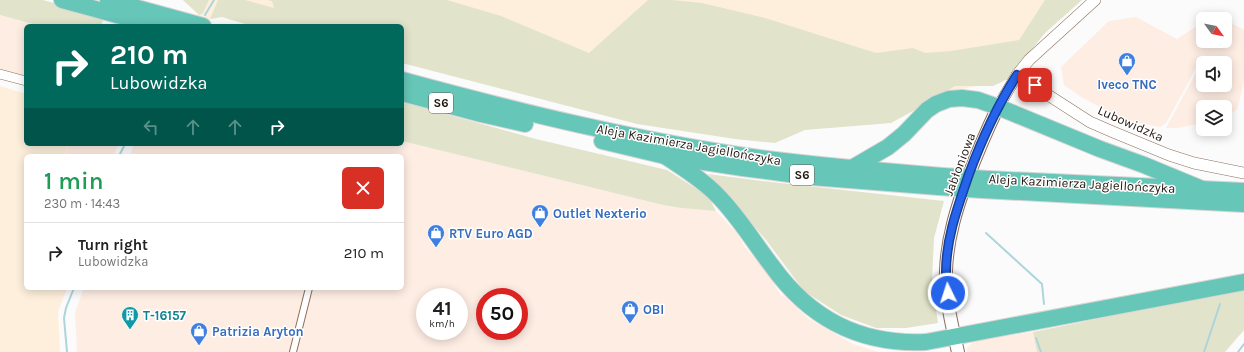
<!DOCTYPE html>
<html lang="en">
<head>
<meta charset="utf-8">
<style>
	body { margin:0; font-family:Karla,sans-serif; background:#f6f6f6; color:#222; height:100vh; display:flex; flex-direction:column; font-size:15px; white-space:nowrap }
	* { box-sizing:border-box; margin:0 }
	p { font-size:13px; color:#767676 }
	.icon { flex:none; width:22px; height:22px; fill:none; stroke:currentColor; stroke-width:2; stroke-linecap:round; stroke-linejoin:round }
	.map { position:relative; flex:1; overflow:hidden }
	.sheet { position:absolute; left:24px; top:154px; width:380px; height:136px; display:flex; flex-direction:column; background:#fff; border-radius:6px; box-shadow:0 2px 10px #0003 }
	.sheet>* { flex:none }
	.guide { position:absolute; left:24px; top:24px; width:380px; height:122px; border-radius:6px; box-shadow:0 2px 10px #0003; background:#00695c; color:#fff; overflow:hidden }
	.needle { width:26px; rotate:123deg }
	.buttons { position:absolute; left:1196px; top:12px; display:grid; gap:8px }
	.buttons a { display:grid; place-items:center; width:36px; height:36px; border-radius:6px; background:#fff; box-shadow:0 2px 10px #0003; font-size:20px }
	.speed { position:absolute; left:416px; top:288px; display:flex; gap:8px; font-size:20px; font-weight:700; text-align:center }
	.speed>* { display:grid; place-content:center; width:52px; height:52px; border-radius:50%; background:#fff; box-shadow:0 2px 10px #0003; line-height:1 }
	.speed small { font-size:10px; font-weight:400 }
	.speed .limit { border:6px solid #d22; background:#fff; color:#111 }
	.pin { position:absolute; display:grid; place-items:center; width:34px; height:34px; color:#fff; margin:-17px; border-radius:8px; box-shadow:0 2px 6px #0006 }
	.me { position:absolute; width:44px; margin:-22px; rotate:356deg; stroke-linejoin:round; filter:drop-shadow(0 0 3px #0008) }
	.turn { display:flex; align-items:center; gap:14px; height:84px; padding:0 20px; font-size:18px }
	.turn .icon { width:52px; height:52px; stroke-width:2.5 }
	.turn b { display:block; font-size:28px; line-height:34px }
	.lanes { display:flex; align-items:center; height:38px; padding:0 20px; background:#0003; justify-content:center; gap:20px; direction:ltr }
	.lanes .off { opacity:.35 }
	.round { display:grid; place-items:center; flex:none; width:42px; height:42px; border-radius:6px; background:#f6f6f6 }
	.overview { display:flex; align-items:center; justify-content:space-between; height:68px; padding:0 20px }
	h1 { font-size:24px; font-weight:600; line-height:30px; color:#1e9e55 }
	ul { padding:0; list-style:none }
	li { display:flex; align-items:center; gap:12px; height:60px; padding:0 20px; border-top:1px solid #e0e0e0 }
	li div { flex:1 }
	li b { display:block; font-size:15px }
	li em { font-style:normal }
	.map>svg:first-child { display:block }
</style>
</head>
<body>
<div class="map">
<svg width="1244" height="352" viewBox="0 0 1244 352">
	<rect width="100%" height="100%" fill="#fbfbfb"/>
	<g fill="#feede3" fill-rule="evenodd">
		<polygon points="0,15 40,26 26,26 26,76 0,69"/>
		<path d="M1136,17L1177,39L1203,22V41H1225V20L1244,30V82L1237,110L1225,115V107H1203V123L1177,128H1166L1205,56L1203,55L1166,123L1160,127L1124,120L1083,98L1064,85L1061,67L1109,21ZM1203,63H1225V85H1203Z"/>
		<path d="M402,141L663,205L681,208L716,211L736,232L745,247L765,270L782,297L783,295L809,319L853,344L878,352H77L75,312L84,288H402V156H130L134,144H402ZM425,297H459V331H425ZM485,297H519V331H485Z"/>
		<polygon points="69,144 119,144 113,156 65,156"/>
		<polygon points="1033,332 1037,352 967,352 967,348 974,341"/>
	</g>
	<g fill="#fdefdb">
		<polygon points="183,0 1048,0 1000,82 966,88 869,113 402,26 252,26 222,17 210,19 199,15"/>
		<polygon points="0,86 26,94 26,144 69,144 64,156 26,156 26,288 67,288 58,312 60,352 0,352"/>
	</g>
	<g fill="#e1e4ca">
		<polygon points="0,0 43,0 104,17 101,26 40,26 0,15"/>
		<polygon points="183,0 209,0 203,13 199,15"/>
		<polygon points="218,0 245,0 274,8 272,1 267,0 447,0 501,16 589,53 648,0 672,0 702,3 765,18 876,53 913,48 925,53 951,51 1019,40 1045,0 1082,0 1045,33 1008,79 993,86 955,86 924,105 891,123 805,130 775,143 735,139 637,124 402,63 402,26 252,26 222,17 210,19"/>
		<polygon points="402,102 536,139 667,170 708,196 716,211 681,208 663,205 402,141"/>
		<polygon points="708,174 762,181 944,201 934,238 932,280 938,323 906,328 876,328 841,315 804,291 766,240"/>
		<polygon points="1244,289 1244,330 1225,352 1037,352 1033,332"/>
	</g>
	<g fill="none" stroke-linecap="round" stroke-linejoin="round">
		<g stroke="#add5da" stroke-width="2">
			<polyline points="205,15 214,0"/>
			<polyline points="119,156 125,144"/>
			<polyline points="986,233 1042,284 1044,304"/>
			<polyline points="1036,338 1041,352"/>
			<polyline points="67,352 64,318 66,308 74,288"/>
			<polyline points="1204,352 1220,304"/>
			<polyline points="1238,352 1244,344"/>
		</g>
		<defs>
			<polyline id="pedestrian" points="293,352 309,288"/>
			<polyline id="minor" points="0,74 26,81"/>
			<g id="tertiary">
				<polyline points="1017,75 1090,122 1113,132 1169,155 1194,163 1244,173"/>
				<polyline points="998,107 1017,75 1029,60 1095,0"/>
			</g>
			<path id="secondary" d="M958,352C952,326 945,298 946,271C947,238 957,207 968,177C977,153 987,130 998,107"/>
			<g id="motorway">
				<polyline points="62,0 158,26"/>
				<polyline points="108,0 203,26"/>
				<path d="M402,80C520,112 638,141 759,158C820,166 881,171 943,176"/>
				<polyline points="402,93 481,114 525,124"/>
				<polyline points="602,141 665,156 743,168 811,177 939,187"/>
				<path d="M665,156C683,168 703,180 718,196C739,217 754,243 772,266C810,319 860,345 926,342L1244,282"/>
				<polyline points="852,168 888,147 904,134 927,110 936,104 949,99 962,98 978,100 998,107 1100,149 1144,165 1202,189"/>
				<polyline points="988,179 1244,191"/>
				<polyline points="982,190 1244,204"/>
			</g>
		</defs>
		<use href="#pedestrian" stroke="#8d6f5c" stroke-width="8"/>
		<use href="#minor" stroke="#8d6f5c" stroke-width="10"/>
		<use href="#tertiary" stroke="#8d6f5c" stroke-width="12"/>
		<use href="#secondary" stroke="#8d6f5c" stroke-width="14"/>
		<use href="#motorway" stroke="#d7d5d4" stroke-width="18"/>
		<use href="#pedestrian" stroke="#fff" stroke-width="6"/>
		<use href="#minor" stroke="#fff" stroke-width="9"/>
		<use href="#tertiary" stroke="#fff" stroke-width="11"/>
		<use href="#secondary" stroke="#fff" stroke-width="12"/>
		<use href="#motorway" stroke="#66c6b7" stroke-width="16"/>
		<defs>
			<g id="motorway-bridge">
				<polyline points="943,176 988,179"/>
				<polyline points="939,187 982,190"/>
			</g>
		</defs>
		<use href="#motorway-bridge" stroke="#d7d5d4" stroke-width="18" stroke-linecap="butt"/>
		<use href="#motorway-bridge" stroke="#66c6b7" stroke-width="16"/>
	</g>
	<g fill="none" stroke-linecap="round" stroke-linejoin="round">
		<defs>
			<path id="route" d="M948,293C947,286 946,279 946,272C946,238 958,206 969,174C982,139 997,106 1017,75L1035,85"/>
		</defs>
		<use href="#route" stroke="#184099" stroke-width="10"/>
		<use href="#route" stroke="#2563eb" stroke-width="7"/>
	</g>
	<defs>
		<symbol id="shop-pin" viewBox="-11 -11 22 30"><path d="M0 17L-7.5 6A9.5 9.5 0 1 1 7.5 6Z" fill="#3f7fe0" stroke="#fff"/><path d="M-5-2.5h2.3a2.7 3.5 0 0 1 5.4 0H5L5.5 6h-11ZM-1.5-2.5h3a1.5 2.3 0 0 0-3 0Z" fill="#fff"/></symbol>
		<symbol id="building-pin" viewBox="-11 -11 22 30"><path d="M0 17L-7.5 6A9.5 9.5 0 1 1 7.5 6Z" fill="#0f9aa8" stroke="#fff"/><path d="M-4-6H4V6H1V3H-1V6H-4ZM-2.5-4.3h1.7v1.8h-1.7ZM.8-4.3h1.7v1.8H.8ZM-2.5-1h1.7V.8h-1.7ZM.8-1h1.7V.8H.8Z" fill="#fff"/></symbol>
	</defs>
	<g fill-rule="evenodd">
		<use href="#shop-pin" x="1117" y="51" width="20" height="27"/>
		<use href="#shop-pin" x="530" y="203" width="20" height="27"/>
		<use href="#shop-pin" x="426" y="223" width="20" height="27"/>
		<use href="#shop-pin" x="620" y="299" width="20" height="27"/>
		<use href="#building-pin" x="120" y="305" width="20" height="27"/>
		<use href="#shop-pin" x="189" y="321" width="20" height="27"/>
	</g>
	<g text-anchor="middle" stroke-width="3" stroke-linejoin="round" paint-order="stroke">
		<g fill="#fff" stroke="#645d57" stroke-width="1">
			<rect x="429" y="93" width="24" height="20" rx="3"/>
			<rect x="790" y="165" width="24" height="20" rx="3"/>
		</g>
		<g font-size="12" font-weight="bold" fill="#22170f">
			<text x="441" y="107">S6</text>
			<text x="802" y="179">S6</text>
		</g>
		<g font-size="13" font-weight="bold" fill="#366cbe" stroke="#fff" text-anchor="start">
			<text x="1127" y="89" text-anchor="middle">Iveco TNC</text>
			<text x="553" y="218">Outlet Nexterio</text>
			<text x="449" y="238">RTV Euro AGD</text>
			<text x="643" y="314">OBI</text>
			<text x="212" y="336">Patrizia Aryton</text>
		</g>
		<g font-size="13" fill="#22170f" stroke="#fff">
			<text transform="translate(1131 123) rotate(24)" y="5">Lubowidzka</text>
			<text transform="translate(689 144) rotate(10)" y="5">Aleja Kazimierza Jagiellończyka</text>
			<text transform="translate(959 164) rotate(-69)" y="5">Jabłoniowa</text>
			<text transform="translate(1082 183) rotate(3)" y="5">Aleja Kazimierza Jagiellończyka</text>
		</g>
		<g font-size="13" font-weight="bold" fill="#0d838f" stroke="#fff" text-anchor="start">
			<text x="143" y="320">T-16157</text>
		</g>
	</g>
</svg>
<div class="buttons">
<a><svg class="needle" viewBox="-14 -14 28 28"><path d="M0-13l5 13h-10z" fill="#e53935"/><path d="M0 13l5-13h-10z" fill="#767676"/></svg></a>
<a><svg class="icon" aria-label="sound" viewBox="0 0 24 24"><path d="M4 9h4l5-4v14l-5-4H4zM17 9q2 3 0 6"/></svg></a>
<a><svg class="icon" aria-label="layers" viewBox="0 0 24 24"><path d="M12 4l9 5-9 5-9-5zM3 14l9 5 9-5"/></svg></a>
</div>
<div class="speed"><div>41<small>km/h</small></div><div class="limit">50</div></div>
<div class="pin" style="left:1035px;top:85px;background:#d93025"><svg class="icon" aria-label="arrive" viewBox="0 0 24 24"><path d="M6 21V4h12l-3 4 3 4H6"/></svg></div>
<svg class="me" style="left:948px;top:293px" viewBox="-20 -20 40 40"><circle r="17" fill="#2563eb" stroke="#fff" stroke-width="3"/><path d="M0-11L8 9 0 5-8 9z" fill="#fff"/></svg>
<div class="guide">
<div class="turn"><svg class="icon" aria-label="right" viewBox="0 0 24 24"><path d="M7 20v-9h11M14 6l5 5-5 5"/></svg><div><b>210 m</b>Lubowidzka</div></div>
<div class="lanes"><svg class="icon off" aria-label="left" viewBox="0 0 24 24"><path d="M17 20v-9H6M10 6l-5 5 5 5"/></svg><svg class="icon off" aria-label="ahead" viewBox="0 0 24 24"><path d="M12 20V5M6 11l6-6 6 6"/></svg><svg class="icon off" aria-label="ahead" viewBox="0 0 24 24"><path d="M12 20V5M6 11l6-6 6 6"/></svg><svg class="icon" aria-label="right" viewBox="0 0 24 24"><path d="M7 20v-9h11M14 6l5 5-5 5"/></svg></div>
</div>
<section class="sheet">
<div class="overview"><div><h1>1 min</h1><p>230 m · 14:43</p></div><a class="round" style="background:#d93025;color:#fff"><svg class="icon" aria-label="close" viewBox="0 0 24 24"><path d="M6 6l12 12M18 6L6 18"/></svg></a></div>
<ul>
<li><svg class="icon" aria-label="right" viewBox="0 0 24 24"><path d="M7 20v-9h11M14 6l5 5-5 5"/></svg><div><b>Turn right</b><p>Lubowidzka</p></div><em>210 m</em></li>
</ul>
</section>
</div>
</body>
</html>
